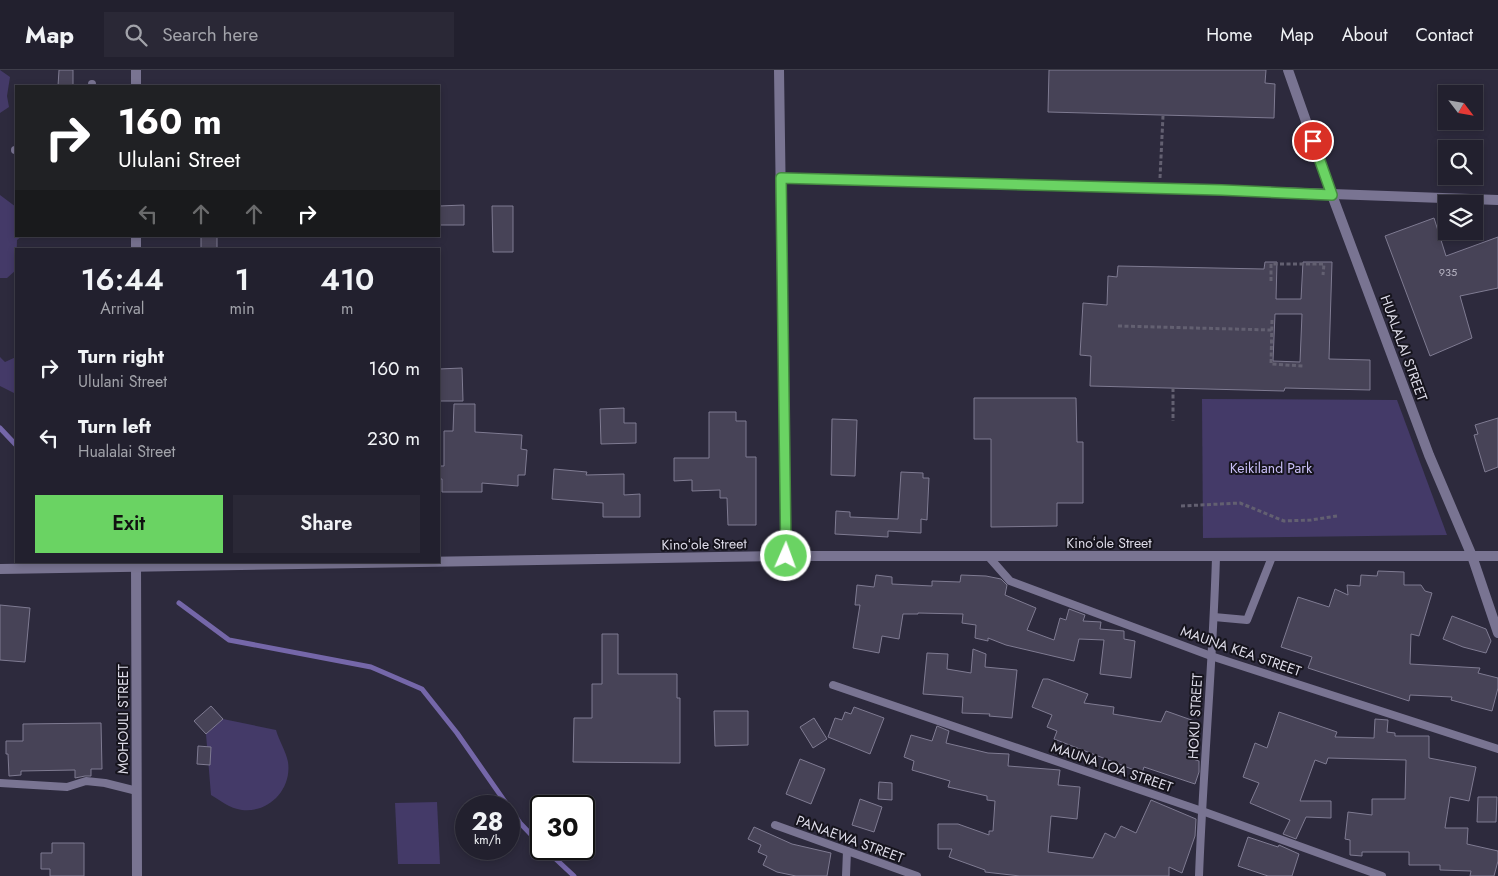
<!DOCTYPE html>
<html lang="en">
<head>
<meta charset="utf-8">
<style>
	body { margin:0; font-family:Jost,sans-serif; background:#2a2836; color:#f1f3f6; height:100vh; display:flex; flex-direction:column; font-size:19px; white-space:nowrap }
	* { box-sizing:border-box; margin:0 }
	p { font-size:16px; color:#a2a3aa }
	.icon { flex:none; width:28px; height:28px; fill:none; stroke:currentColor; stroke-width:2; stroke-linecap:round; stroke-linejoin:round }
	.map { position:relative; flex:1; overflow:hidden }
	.drawer { position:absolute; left:15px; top:178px; width:425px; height:315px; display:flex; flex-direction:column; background:#22202e; border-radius:0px; box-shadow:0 2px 8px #0003,0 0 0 1px #3f3e4a }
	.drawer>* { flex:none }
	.guide { position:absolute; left:15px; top:15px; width:425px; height:152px; border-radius:0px; box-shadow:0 2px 8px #0003,0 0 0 1px #3f3e4a; background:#202124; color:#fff; overflow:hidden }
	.needle { width:32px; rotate:121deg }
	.controls { position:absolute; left:1438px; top:15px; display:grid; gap:10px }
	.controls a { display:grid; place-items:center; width:45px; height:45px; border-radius:0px; background:#22202e; box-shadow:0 2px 8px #0003,0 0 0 1px #3f3e4a; font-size:25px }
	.speed { position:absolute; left:455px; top:725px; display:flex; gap:10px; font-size:25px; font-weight:700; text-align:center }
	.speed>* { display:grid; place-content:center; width:65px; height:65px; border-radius:50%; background:#22202e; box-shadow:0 2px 8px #0003,0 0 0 1px #3f3e4a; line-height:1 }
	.speed small { font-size:12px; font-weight:400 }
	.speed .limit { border:2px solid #111; border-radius:8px; background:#fff; color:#111 }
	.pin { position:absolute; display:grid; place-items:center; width:42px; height:42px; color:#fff; margin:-21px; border:2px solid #fff; border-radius:50%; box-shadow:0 1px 5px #0007 }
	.me { position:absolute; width:55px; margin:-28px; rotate:2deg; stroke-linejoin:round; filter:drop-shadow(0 0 4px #0008) }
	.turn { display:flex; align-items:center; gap:18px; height:105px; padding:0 20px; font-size:22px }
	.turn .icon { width:65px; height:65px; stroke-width:2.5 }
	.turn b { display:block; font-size:35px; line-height:42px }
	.lanes { display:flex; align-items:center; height:48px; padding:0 20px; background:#0003; justify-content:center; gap:25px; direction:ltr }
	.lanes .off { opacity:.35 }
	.eta { display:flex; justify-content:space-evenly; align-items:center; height:85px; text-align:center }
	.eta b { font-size:30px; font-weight:600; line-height:35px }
	.button { display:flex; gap:10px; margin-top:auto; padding:10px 20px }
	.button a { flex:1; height:58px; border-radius:0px; background:#6ad363; color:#111; font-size:20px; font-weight:600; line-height:58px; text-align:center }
	.button a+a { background:#2a2836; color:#f1f3f6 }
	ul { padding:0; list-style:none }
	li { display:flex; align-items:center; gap:15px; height:70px; padding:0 20px }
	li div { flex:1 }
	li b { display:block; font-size:19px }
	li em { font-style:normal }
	header { display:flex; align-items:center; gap:30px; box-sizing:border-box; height:70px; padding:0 25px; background:#22202e; border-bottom:1px solid #3f3e4a }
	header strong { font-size:24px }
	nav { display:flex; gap:28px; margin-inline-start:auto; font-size:18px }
	.search { width:350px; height:45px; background:#2a2836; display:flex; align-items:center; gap:12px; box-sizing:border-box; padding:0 18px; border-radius:0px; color:#a2a3aa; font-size:19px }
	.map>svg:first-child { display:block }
</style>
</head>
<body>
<header>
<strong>Map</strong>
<div class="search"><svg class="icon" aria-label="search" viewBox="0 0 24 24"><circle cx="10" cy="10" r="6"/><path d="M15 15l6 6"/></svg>Search here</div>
<nav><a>Home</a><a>Map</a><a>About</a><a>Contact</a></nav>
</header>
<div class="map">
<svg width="1498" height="806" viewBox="0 0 1498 806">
	<rect width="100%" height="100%" fill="#2d2a3d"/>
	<g fill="#443a68">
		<polygon points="0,0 10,7 7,26 9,37 0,43"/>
		<polygon points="0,125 16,137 16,166 22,166 17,170 16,200 7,208 0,208"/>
		<polygon points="0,287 5,292 16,287 16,324 0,316"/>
		<polygon points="1202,329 1397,330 1447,465 1203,468"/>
		<path d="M223,649L276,660C279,671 286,681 288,692C292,719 269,743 242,740C229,738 221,731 211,725L206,664Z"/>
		<polygon points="437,732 440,794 398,794 395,733"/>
	</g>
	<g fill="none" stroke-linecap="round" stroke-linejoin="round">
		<g stroke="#7567a9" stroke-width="5">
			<polyline points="0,358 16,375"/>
			<polyline points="179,533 229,570 371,597 422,619 457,663 508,736"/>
			<polyline points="509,737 520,753 541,775"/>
			<polyline points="545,779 574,806"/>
		</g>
	</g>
	<g fill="#474357" stroke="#7f7b92" fill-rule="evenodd">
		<polygon points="59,0 73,0 73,16 58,16"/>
		<polygon points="1049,0 1266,0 1265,13 1275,14 1274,48 1048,42"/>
		<polygon points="464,135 464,155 439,155 439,136"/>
		<polygon points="492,136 513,136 513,182 493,182"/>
		<polygon points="1434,148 1446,186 1498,167 1498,218 1460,226 1472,268 1430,286 1385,166"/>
		<rect x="201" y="166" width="16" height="13"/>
		<path d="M1265,192H1277L1276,229H1301L1303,192H1332L1329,289L1370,290V320L1285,318L1284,321L1090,316L1091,286L1080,285L1083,233L1107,235L1108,206L1117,207L1118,196L1264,199ZM1275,244H1302L1300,292L1273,291Z"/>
		<polygon points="462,298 463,331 439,331 439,299"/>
		<polygon points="974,328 1076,328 1077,372 1083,372 1083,433 1057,433 1057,456 991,457 991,369 974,369"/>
		<polygon points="454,334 475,334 475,362 522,365 521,379 527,380 525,405 518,405 518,416 482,413 482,422 442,422 442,409 439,409 439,396 444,396 444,361 453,361"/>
		<polygon points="624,338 624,353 636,353 636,373 601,374 600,339"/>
		<polygon points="709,342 736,342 736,351 746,351 746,387 756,387 756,455 728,455 727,428 720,428 720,420 692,421 692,410 674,411 674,388 709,388"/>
		<polygon points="1498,348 1498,397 1485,402 1474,365 1478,364 1475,355"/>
		<polygon points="832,349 857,350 855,406 831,405"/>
		<polygon points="554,399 587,402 586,405 624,404 624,425 640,424 640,447 603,447 603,433 552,429"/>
		<polygon points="901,402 923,403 923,408 929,408 927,450 921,449 921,463 888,461 888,467 835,464 836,441 850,442 850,447 898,449"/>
		<polygon points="1378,501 1404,502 1404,515 1421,515 1425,521 1432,523 1419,566 1411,564 1410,594 1480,598 1478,603 1498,608 1498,618 1492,641 1451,630 1452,627 1410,625 1409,631 1308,598 1312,587 1281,577 1298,527 1329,537 1335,519 1348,525 1347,515 1360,516 1361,505 1377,506"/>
		<polygon points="876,505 892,507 892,514 932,516 932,511 960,512 961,505 986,506 1001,509 1007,515 1005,525 1036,538 1027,560 1054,570 1060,548 1066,550 1069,539 1085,545 1083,551 1101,552 1100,559 1124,561 1124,569 1135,571 1131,608 1100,604 1104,570 1079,569 1074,591 1006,575 988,568 988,571 975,568 976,555 962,553 963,544 918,543 918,544 903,544 899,569 882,566 879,583 853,578 860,535 855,535 857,515 874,517"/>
		<polygon points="0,535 30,538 25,592 0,590"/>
		<polygon points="1452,546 1486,559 1491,571 1486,583 1463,577 1443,569"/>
		<polygon points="602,564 618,564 618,604 677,604 677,628 680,628 680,693 573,692 574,648 592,648 592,614 602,614"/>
		<polygon points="973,579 986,584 985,597 1017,600 1012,648 989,646 990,644 962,643 963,627 923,624 927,583 948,584 947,599 971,603"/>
		<polygon points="1043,609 1048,609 1088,624 1084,633 1114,637 1113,644 1161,652 1166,641 1200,653 1187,687 1199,691 1199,702 1195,714 1144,697 1142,703 1054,669 1057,661 1047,657 1052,645 1032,637"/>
		<polygon points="211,636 223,649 206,664 194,651"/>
		<polygon points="854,637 884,648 870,684 828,667 835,648 842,650 845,642 851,644"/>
		<polygon points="714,641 748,641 748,675 715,676"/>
		<polygon points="1279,642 1337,662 1335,667 1374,668 1375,649 1388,650 1387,662 1395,663 1395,666 1429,666 1429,688 1476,697 1469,731 1450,727 1445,758 1468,758 1467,774 1498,781 1498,791 1494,806 1470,806 1471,801 1440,800 1440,795 1409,795 1409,782 1362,782 1362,786 1350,785 1350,770 1345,769 1348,742 1372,745 1372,729 1405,729 1406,690 1328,688 1326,694 1315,690 1300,731 1331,731 1331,748 1306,747 1296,769 1283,764 1290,750 1250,733 1259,713 1243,707 1255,673 1267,678"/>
		<polygon points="814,648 827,669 813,678 800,657"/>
		<polygon points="101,653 102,699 91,699 91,706 85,706 75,708 75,700 21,701 21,705 9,706 8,684 6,684 6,671 23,671 23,654"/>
		<polygon points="937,656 949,661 946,673 988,683 1009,684 1008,696 1060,700 1058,715 1080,717 1077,749 1051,746 1048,782 1093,788 1105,763 1115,768 1121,756 1136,763 1151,730 1196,749 1195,766 1182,803 1169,797 1169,806 1020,806 985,802 985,800 949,787 952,779 938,779 938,754 958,754 989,765 989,761 993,761 995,731 987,730 987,726 948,717 950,711 912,700 914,691 904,687 911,665 932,671"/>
		<polygon points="198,676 211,677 210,695 197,694"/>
		<polygon points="800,689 825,699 811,734 786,724"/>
		<polygon points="879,712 892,713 892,730 878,729"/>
		<polygon points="1478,727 1497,727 1496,752 1477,752"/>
		<polygon points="860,729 882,737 874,762 852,755"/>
		<polygon points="754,757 792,774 831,783 827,806 796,806 777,802 763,795 767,786 758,782 761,775 748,769"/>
		<polygon points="1248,767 1278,777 1279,775 1299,784 1292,806 1268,806 1238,796"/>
		<polygon points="52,773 84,773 84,806 50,806 50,799 41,799 41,783 52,783"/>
	</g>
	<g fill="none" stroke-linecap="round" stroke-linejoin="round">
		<g stroke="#636071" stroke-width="3" stroke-dasharray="4 2.5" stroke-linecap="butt">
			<polyline points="1160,108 1163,46"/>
			<polyline points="1271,211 1271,194 1324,194 1323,205"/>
			<polyline points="1272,250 1271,294 1303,296"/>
			<polyline points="1118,256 1272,260"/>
			<polyline points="1173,318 1173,351"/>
			<polyline points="1181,436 1240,433 1284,451 1311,450 1337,446"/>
		</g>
		<g stroke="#797492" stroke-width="8">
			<polyline points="92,14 92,16"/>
			<polyline points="15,80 16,80"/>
			<polyline points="988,486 1010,511 1211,586 1498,679"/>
			<polyline points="1214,547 1247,550 1272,487"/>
			<polyline points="833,615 1202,741 1382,806"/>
			<polyline points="0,713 67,717 86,711 105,713 137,721"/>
			<polyline points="775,755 917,806"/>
			<polyline points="846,806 847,781"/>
			<path d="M1199,806C1203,699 1213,593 1216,487"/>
		</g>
		<g stroke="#797492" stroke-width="10">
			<polyline points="779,0 786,486"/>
			<polyline points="781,108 1222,120 1498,130"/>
			<polyline points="1472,486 1498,563"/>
		</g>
		<g stroke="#797492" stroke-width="10">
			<polyline points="136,0 136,16"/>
			<polyline points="1288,0 1332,125 1429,385 1472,486"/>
			<polyline points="136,166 136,179"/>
			<polyline points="136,492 137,806"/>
			<polyline points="0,499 786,486 1498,486"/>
		</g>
	</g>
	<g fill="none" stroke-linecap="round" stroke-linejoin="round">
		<defs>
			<polyline id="route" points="786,486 781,108 1222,120 1332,125 1313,71"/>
		</defs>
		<use href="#route" stroke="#458940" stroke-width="12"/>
		<use href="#route" stroke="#6ad363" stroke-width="9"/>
	</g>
	<g text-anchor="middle" stroke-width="4" stroke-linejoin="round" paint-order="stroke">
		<g font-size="11" fill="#b8b5c4">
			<text x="1448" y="206">935</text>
		</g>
		<g font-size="14" fill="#dddbe8" stroke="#16141d">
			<text transform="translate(1404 278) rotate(70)" y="5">HUALALAI STREET</text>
			<text x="1109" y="478">Kinoʻole Street</text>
			<text transform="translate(704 474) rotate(-1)" y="5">Kinoʻole Street</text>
			<text transform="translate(1241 581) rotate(19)" y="5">MAUNA KEA STREET</text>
			<text transform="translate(1195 646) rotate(-87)" y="5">HOKU STREET</text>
			<text transform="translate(123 649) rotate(-90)" y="5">MOHOULI STREET</text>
			<text transform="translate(1112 697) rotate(19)" y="5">MAUNA LOA STREET</text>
			<text transform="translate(850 769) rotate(20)" y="5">PANAEWA STREET</text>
		</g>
		<g font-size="14" fill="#cac0f8" stroke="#16141d">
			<text x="1271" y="403">Keikiland Park</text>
		</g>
	</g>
</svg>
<div class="controls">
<a><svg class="needle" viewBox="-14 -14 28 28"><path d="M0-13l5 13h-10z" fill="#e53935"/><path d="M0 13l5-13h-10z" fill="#a2a3aa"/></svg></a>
<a><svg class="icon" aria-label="search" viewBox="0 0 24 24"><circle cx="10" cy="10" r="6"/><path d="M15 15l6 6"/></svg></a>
<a><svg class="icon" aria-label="layers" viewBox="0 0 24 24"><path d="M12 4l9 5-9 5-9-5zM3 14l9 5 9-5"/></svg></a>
</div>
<div class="speed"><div>28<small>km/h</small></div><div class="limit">30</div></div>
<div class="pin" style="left:1313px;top:71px;background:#d93025"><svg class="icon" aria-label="arrive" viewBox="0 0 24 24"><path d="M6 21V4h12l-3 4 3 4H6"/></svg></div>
<svg class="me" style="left:786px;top:486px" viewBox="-20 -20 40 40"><circle r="17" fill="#6ad363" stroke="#fff" stroke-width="3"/><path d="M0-11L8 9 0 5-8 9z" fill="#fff"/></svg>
<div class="guide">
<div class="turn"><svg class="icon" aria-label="right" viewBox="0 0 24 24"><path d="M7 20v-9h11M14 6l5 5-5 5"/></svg><div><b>160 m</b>Ululani Street</div></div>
<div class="lanes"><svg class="icon off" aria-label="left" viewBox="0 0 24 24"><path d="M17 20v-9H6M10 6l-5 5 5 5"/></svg><svg class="icon off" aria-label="ahead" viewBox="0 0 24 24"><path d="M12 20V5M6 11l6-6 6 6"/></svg><svg class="icon off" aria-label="ahead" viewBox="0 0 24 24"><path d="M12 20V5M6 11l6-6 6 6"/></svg><svg class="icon" aria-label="right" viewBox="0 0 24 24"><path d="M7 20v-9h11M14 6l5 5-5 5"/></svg></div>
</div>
<section class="drawer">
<div class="eta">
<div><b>16:44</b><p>Arrival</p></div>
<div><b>1</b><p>min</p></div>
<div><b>410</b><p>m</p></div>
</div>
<ul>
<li><svg class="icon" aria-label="right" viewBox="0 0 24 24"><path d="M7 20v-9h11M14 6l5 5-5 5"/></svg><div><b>Turn right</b><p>Ululani Street</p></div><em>160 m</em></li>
<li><svg class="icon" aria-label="left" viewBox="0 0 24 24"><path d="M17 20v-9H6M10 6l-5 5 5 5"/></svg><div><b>Turn left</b><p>Hualalai Street</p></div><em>230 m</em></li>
</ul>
<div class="button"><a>Exit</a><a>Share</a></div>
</section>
</div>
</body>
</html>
